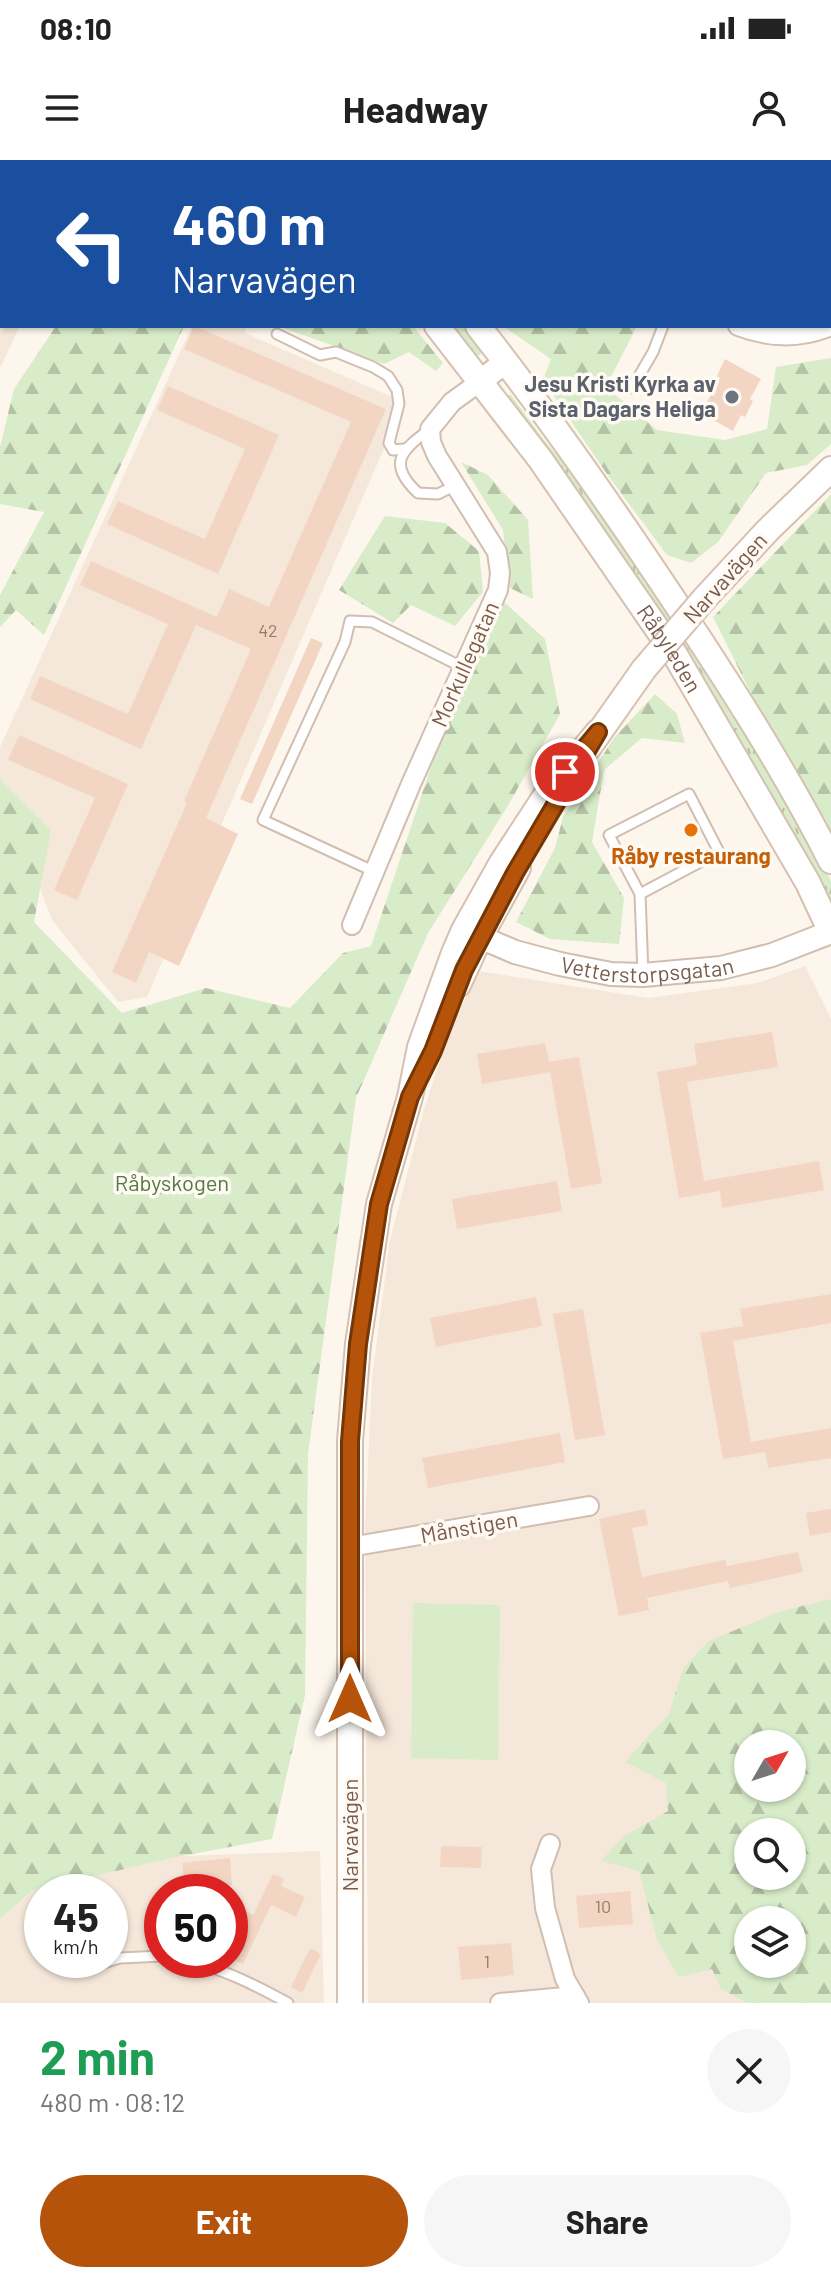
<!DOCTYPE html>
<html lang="en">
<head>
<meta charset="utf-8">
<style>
	body { margin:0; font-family:Barlow,sans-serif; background:#f6f6f6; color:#222; height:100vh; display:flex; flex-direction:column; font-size:30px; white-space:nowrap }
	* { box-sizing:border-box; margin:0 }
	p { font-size:26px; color:#767676 }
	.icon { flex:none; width:44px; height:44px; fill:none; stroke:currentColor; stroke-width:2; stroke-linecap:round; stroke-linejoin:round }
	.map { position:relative; height:1843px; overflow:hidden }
	.details { display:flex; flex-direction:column; background:#fff; flex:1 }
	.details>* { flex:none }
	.guide { position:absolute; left:0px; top:0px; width:832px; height:168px; box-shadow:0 2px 6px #0004; background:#1a4fa0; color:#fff; overflow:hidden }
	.needle { width:52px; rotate:51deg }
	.fabs { position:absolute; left:734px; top:1570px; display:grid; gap:16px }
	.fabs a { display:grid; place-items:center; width:72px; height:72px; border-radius:50%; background:#fff; box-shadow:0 2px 6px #0004; font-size:40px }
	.speed { position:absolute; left:24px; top:1714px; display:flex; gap:16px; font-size:40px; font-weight:700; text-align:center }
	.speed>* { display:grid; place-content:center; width:104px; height:104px; border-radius:50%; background:#fff; box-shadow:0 2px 6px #0004; line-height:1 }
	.speed small { font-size:20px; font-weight:400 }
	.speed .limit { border:12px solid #d22; background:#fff; color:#111 }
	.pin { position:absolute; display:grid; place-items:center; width:68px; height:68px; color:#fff; margin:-34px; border:4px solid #fff; border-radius:50%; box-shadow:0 2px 8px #0007 }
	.me { position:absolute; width:88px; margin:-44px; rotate:0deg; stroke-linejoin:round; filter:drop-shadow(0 0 6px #0008) }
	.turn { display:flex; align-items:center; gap:28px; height:168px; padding:0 40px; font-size:36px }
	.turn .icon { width:104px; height:104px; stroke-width:2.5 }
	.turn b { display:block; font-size:56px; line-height:68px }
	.round { display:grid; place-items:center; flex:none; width:84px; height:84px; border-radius:42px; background:#f6f6f6 }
	.summary { display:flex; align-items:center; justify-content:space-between; height:136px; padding:0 40px }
	h1 { font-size:48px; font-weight:700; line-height:60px; color:#1e9e55 }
	.button { display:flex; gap:16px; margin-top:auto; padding:16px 40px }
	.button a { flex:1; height:92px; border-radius:48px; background:#b45309; color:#fff; font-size:32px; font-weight:700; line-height:92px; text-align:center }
	.button a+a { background:#f6f6f6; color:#222 }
	.status { display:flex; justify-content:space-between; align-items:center; height:56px; padding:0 40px; background:#fff; direction:ltr }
	.status svg { height:22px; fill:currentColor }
	header { display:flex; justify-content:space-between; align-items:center; height:104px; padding:0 40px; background:#fff; font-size:36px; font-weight:700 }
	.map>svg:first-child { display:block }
</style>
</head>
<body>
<div class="status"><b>08:10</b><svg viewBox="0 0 49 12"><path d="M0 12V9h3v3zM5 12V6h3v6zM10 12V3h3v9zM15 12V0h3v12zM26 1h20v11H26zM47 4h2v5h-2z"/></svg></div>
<header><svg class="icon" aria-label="menu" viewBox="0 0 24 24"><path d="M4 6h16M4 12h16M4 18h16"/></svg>Headway<svg class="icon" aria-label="person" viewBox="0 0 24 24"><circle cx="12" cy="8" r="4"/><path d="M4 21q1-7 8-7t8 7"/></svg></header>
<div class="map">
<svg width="831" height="1843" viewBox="0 0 831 1843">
	<defs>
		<pattern id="grass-tufts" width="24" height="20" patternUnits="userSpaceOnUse" patternTransform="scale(2)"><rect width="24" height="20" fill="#d8ecc9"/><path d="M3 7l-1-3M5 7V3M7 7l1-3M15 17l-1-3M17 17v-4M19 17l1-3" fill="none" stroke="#b4c2a5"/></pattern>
		<pattern id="forest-firs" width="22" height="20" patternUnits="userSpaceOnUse" patternTransform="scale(2)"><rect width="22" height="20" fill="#d8ecc9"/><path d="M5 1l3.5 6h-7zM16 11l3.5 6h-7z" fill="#b4c2a5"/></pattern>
	</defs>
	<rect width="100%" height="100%" fill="#fdf6ec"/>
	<g fill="#f5e8da" fill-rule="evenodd">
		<polygon points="0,0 101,0 100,2 2,2 2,166 20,166 0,208"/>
		<polygon points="192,166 246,166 245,173 404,242 147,837 118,842 52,760 0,623 0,587"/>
		<path d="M805,806L831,859V1843H368L365,1365L372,1218L390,1080L425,946L451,868L479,811L648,838L758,823ZM748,1584H792V1628H748ZM748,1672H792V1716H748ZM748,1760H792V1804H748Z"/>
		<path d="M320,1691L324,1843H0V1759L33,1730L182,1696ZM42,1732H110V1800H42ZM162,1732H230V1800H162Z"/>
	</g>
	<g fill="url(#grass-tufts)">
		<polygon points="449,166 467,166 482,185 482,193 477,197 471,194"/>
		<polygon points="506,235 511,235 544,280 595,340 689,476 812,684 831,721 831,740 829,741 797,680 754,607 504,239"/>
	</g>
	<g fill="url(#forest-firs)" fill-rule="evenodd">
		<polygon points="146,0 280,0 282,2 146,2"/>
		<polygon points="56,166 184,166 44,475 16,450 0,467 0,435 44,352 0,344 0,287 14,229"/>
		<polygon points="278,166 413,166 443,203 436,211 409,192 384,204"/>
		<polygon points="503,166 637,166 606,227 657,270 725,280 767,269 776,207 831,198 831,284 807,305 766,313 718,382 691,403 667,395 609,317 543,220 551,199"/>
		<polygon points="461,302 488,315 528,360 533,439 510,428 503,370"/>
		<polygon points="831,334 831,694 713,457"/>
		<polygon points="385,356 445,363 479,391 483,432 455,466 411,445 393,463 339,430"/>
		<polygon points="504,442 545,479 560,554 506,649 428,773 356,938 308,1294 305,1535 272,1679 182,1696 33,1730 0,1759 0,619 51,670 34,762 122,853 206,828 290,848 343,793 371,786 440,580"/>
		<polygon points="655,534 677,554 685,583 642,578 604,610 592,682 624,738 619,784 550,779 516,762 555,688 563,657 614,578"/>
		<path d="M831,1439V1843H747L721,1829L712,1809L679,1817L657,1780L639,1711L601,1701L624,1676L668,1651L666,1623L625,1602L669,1554L683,1508L709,1481L778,1452ZM748,1584H792V1628H748ZM748,1672H792V1716H748ZM748,1760H792V1804H748Z"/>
	</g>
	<polygon fill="#d8ecc9" points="413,1443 500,1445 498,1600 411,1598"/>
	<g fill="#f3d5c3">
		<polygon points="194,166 386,249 206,658 238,674 179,806 149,792 136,823 112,812 187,643 184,641 251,489 196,465 141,589 30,539 40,516 128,554 168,464 80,425 91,401 217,457 229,429 269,447 351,262 184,189"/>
		<polygon points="725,199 761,219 750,239 753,241 745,257 741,255 733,271 701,253 720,218 717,216"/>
		<polygon points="168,226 279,275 218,414 107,364 118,341 205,379 245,289 157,250"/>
		<polygon points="311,478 323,483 252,644 240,639"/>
		<polygon points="19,575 128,624 77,740 54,730 95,638 8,600"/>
		<polygon points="772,872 778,907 687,922 704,1021 819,1001 824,1030 722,1048 720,1031 679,1038 657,912 697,905 694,884"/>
		<polygon points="545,883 549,902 579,897 602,1023 571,1029 550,912 482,924 477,894"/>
		<polygon points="557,1021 562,1051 457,1069 452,1039"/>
		<polygon points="831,1134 831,1163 733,1181 751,1282 831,1268 831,1298 768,1308 765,1292 723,1299 700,1173 743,1166 740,1149"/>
		<polygon points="536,1137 542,1166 436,1187 430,1158"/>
		<polygon points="583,1149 605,1275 575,1280 553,1154"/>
		<polygon points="560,1273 565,1302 428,1328 422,1298"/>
		<polygon points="645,1349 648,1365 632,1368 642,1417 725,1400 727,1406 798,1392 803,1412 730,1428 728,1421 647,1438 649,1450 619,1456 599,1359"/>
		<polygon points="831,1349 831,1372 810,1376 806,1353"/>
		<polygon points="441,1686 482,1687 481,1708 440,1707"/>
		<polygon points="230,1698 232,1725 221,1726 222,1732 186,1732 182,1703"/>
		<polygon points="273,1714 284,1719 281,1726 305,1737 296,1757 271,1745 243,1804 232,1799 241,1781 231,1776 244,1750 253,1755"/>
		<polygon points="630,1731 633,1764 579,1768 576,1736"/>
		<polygon points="511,1783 514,1815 461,1820 458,1787"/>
		<polygon points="310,1788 321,1794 302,1833 291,1827"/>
	</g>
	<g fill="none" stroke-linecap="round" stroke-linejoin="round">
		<defs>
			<g id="service">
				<polyline points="559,2 560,0"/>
				<polyline points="723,2 724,0"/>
				<polyline points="830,84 831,84"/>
				<polyline points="277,174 320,195 336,192 373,207 388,216 397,230 399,244 389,283 393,290 404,289"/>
				<polyline points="632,228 653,192 663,166"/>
				<path d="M430,269C402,290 386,303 418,333L438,334L456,325"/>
				<polyline points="373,711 263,660 345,482 350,461 372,462 464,508"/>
				<polyline points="640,734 609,675 689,634 719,692 640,734 643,815"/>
				<path d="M184,1800C222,1808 255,1825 288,1843"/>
				<polyline points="80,1810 120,1798 162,1796"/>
			</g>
			<g id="minor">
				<polyline points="444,0 445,2"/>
				<path d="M738,166C770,178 799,179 831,166"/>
				<polyline points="352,765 411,624 498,430 500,413 497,392 437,296 431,282 430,269 452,242 481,221"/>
				<polyline points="350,1387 589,1346"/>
				<polyline points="550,1684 541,1709 545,1748 565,1819 579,1843"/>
				<polyline points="500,1843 575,1836"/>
			</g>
			<g id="tertiary">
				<polyline points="481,221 505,202"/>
				<path id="s1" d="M466,771L515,792L560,804L611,814L643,815L721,808L772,795L831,772"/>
			</g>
			<g id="secondary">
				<polyline points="302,0 304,2"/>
				<polyline points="346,0 348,2"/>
				<path id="s2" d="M437,166L540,299L674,493L808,723L831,772"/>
				<path d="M478,166C549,256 614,350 677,445C732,528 786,612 831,701"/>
				<polyline points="704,439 768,370 831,309"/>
				<polyline points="589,587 644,509"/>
				<polyline points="458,825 480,777 518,708"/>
				<polyline points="350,1843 350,1281 358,1184 379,1044 410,937 420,887 454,793 464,770 501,704 548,632 598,572"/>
			</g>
		</defs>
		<use href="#service" stroke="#d1beb0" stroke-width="13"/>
		<use href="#minor" stroke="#d1beb0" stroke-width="22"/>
		<use href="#tertiary" stroke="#d1beb0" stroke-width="26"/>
		<use href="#secondary" stroke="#d6c0b0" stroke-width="28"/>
		<use href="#service" stroke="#fff" stroke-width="9"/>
		<use href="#minor" stroke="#fff" stroke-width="18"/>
		<use href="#tertiary" stroke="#fff" stroke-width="22"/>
		<use href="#secondary" stroke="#fff" stroke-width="24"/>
		<defs>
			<polyline id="secondary-bridge" points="644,509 704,439"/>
		</defs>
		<use href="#secondary-bridge" stroke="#d6c0b0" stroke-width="28" stroke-linecap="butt"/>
		<use href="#secondary-bridge" stroke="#fff" stroke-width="24"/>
	</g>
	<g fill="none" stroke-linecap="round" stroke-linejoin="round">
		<defs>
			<polyline id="route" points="350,1539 350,1281 358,1184 379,1044 410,937 433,891 464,810 515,713 598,572 565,612"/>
		</defs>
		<use href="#route" stroke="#753606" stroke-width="20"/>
		<use href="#route" stroke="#b45309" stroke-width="14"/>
	</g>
	<circle fill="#6b7280" stroke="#fffaf3" stroke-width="3" cx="732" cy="237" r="8"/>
	<circle fill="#e8710a" stroke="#fffaf3" stroke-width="3" cx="691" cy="670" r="8"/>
	<g text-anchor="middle" stroke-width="7" stroke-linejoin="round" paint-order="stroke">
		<g font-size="18" fill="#987a6a">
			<text x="268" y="477">42</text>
			<text x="603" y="1753">10</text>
			<text x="487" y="1808">1</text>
		</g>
		<g font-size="22" font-weight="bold" fill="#5b616d" stroke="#fffaf3" text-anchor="end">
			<text x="716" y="232">Jesu Kristi Kyrka av<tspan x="716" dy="25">Sista Dagars Heliga</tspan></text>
		</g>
		<g font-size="22" fill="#7a5c4d" stroke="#fffaf3">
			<text transform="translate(725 418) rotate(-48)" y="8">Narvavägen</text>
			<text dy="8" stroke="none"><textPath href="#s2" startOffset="398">Råbyleden</textPath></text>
			<text transform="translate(465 504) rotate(-66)" y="8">Morkullegatan</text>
			<text dy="8" stroke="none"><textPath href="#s1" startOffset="188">Vetterstorpsgatan</textPath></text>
			<text transform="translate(469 1367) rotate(-10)" y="8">Månstigen</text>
			<text transform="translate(350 1675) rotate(-90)" y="8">Narvavägen</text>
		</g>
		<g font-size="22" font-weight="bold" fill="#c56008" stroke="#fffaf3">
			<text x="691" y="704">Råby restaurang</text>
		</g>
		<g font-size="22" fill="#537a41" stroke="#fffaf3">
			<text x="172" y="1031">Råbyskogen</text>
		</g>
	</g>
</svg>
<div class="fabs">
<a><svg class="needle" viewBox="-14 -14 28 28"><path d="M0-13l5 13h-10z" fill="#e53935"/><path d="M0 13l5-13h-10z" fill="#767676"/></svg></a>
<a><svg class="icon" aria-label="search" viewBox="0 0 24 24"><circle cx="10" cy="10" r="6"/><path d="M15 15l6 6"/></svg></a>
<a><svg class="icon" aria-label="layers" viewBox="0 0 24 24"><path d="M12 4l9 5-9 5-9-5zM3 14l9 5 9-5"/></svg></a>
</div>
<div class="speed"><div>45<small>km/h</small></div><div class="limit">50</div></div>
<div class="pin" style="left:565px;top:612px;background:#d93025"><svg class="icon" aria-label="arrive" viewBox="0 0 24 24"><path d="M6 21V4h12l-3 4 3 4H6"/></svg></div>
<svg class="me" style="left:350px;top:1539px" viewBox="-20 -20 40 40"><path d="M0-17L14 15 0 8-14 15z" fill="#b45309" stroke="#fff" stroke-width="4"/></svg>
<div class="guide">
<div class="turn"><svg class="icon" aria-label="left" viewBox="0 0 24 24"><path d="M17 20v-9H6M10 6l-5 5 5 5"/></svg><div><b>460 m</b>Narvavägen</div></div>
</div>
</div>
<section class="details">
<div class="summary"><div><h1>2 min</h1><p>480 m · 08:12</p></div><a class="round"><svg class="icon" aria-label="close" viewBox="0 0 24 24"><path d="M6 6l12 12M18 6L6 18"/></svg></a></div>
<div class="button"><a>Exit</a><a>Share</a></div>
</section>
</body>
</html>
